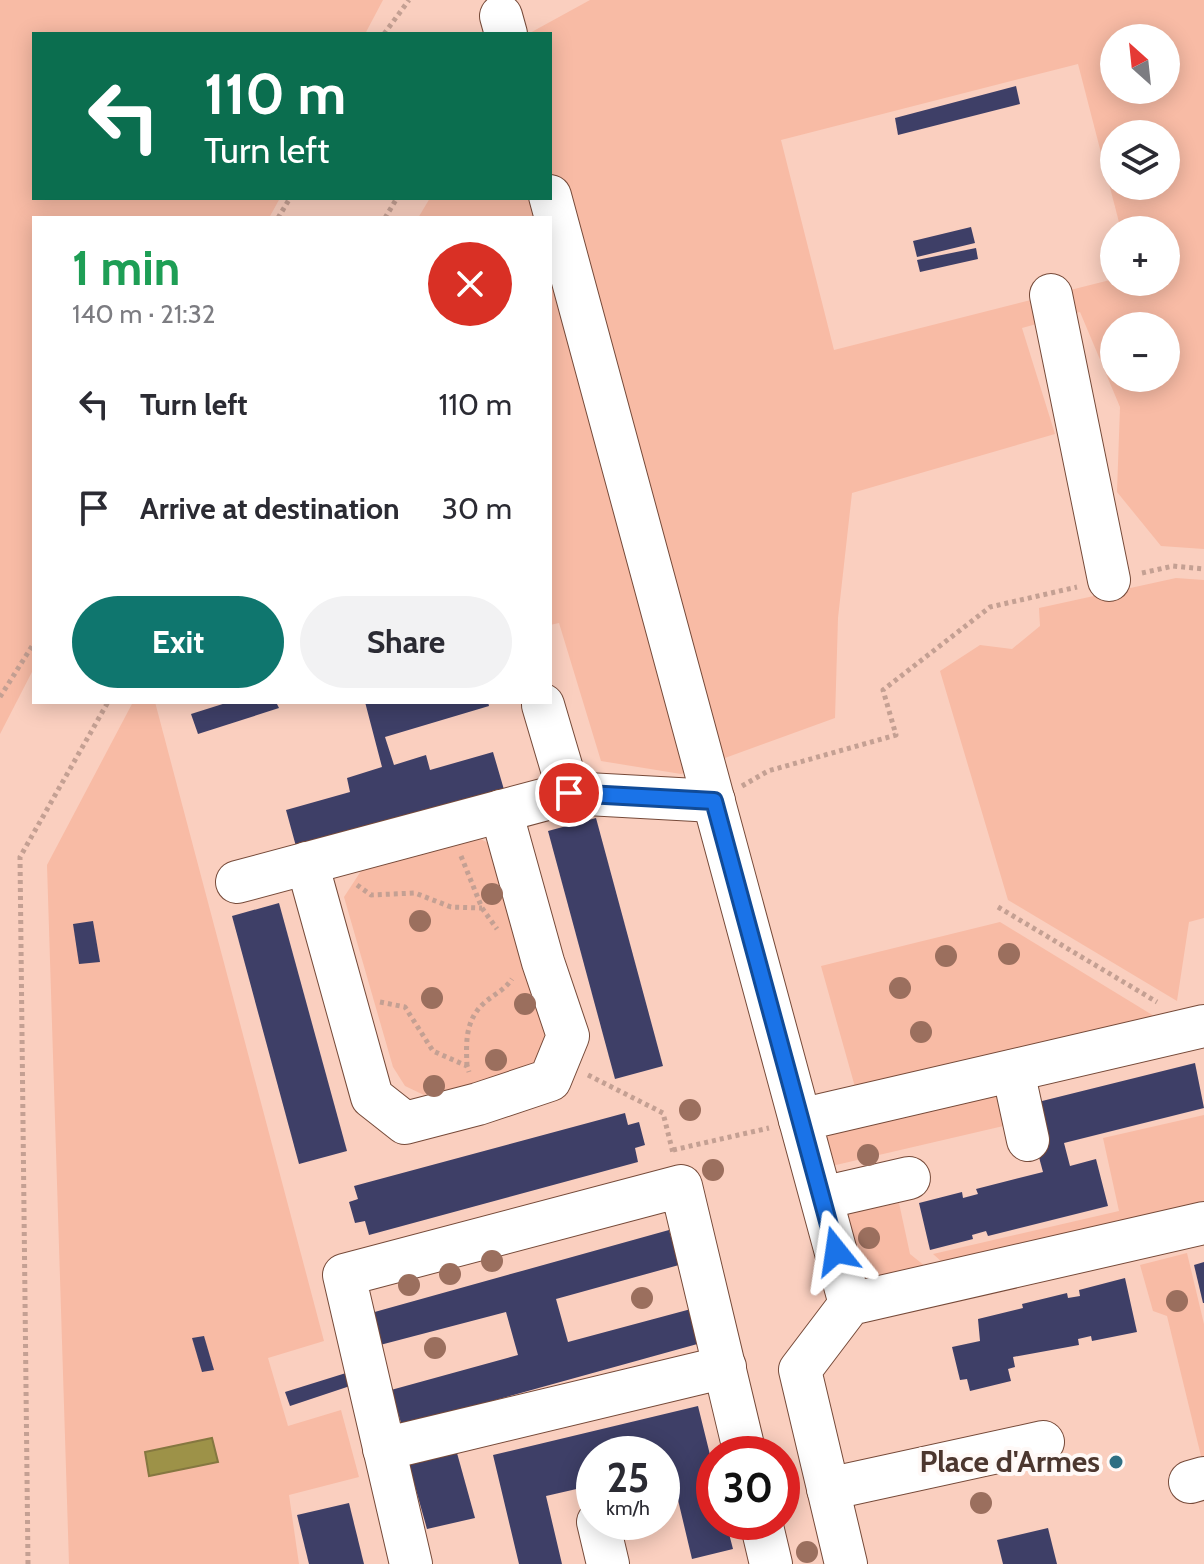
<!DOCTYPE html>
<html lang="en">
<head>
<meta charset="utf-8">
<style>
	body { margin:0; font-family:Cabin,sans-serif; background:#f2f2f3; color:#2b2b33; height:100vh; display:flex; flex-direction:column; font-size:30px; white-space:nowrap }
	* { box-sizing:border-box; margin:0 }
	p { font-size:26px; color:#7c7c81 }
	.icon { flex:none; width:44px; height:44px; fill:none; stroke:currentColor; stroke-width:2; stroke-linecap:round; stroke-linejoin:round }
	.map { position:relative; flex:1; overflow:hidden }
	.panel { position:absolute; left:32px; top:216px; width:520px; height:488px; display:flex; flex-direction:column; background:#fff; border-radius:0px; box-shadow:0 4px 20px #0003 }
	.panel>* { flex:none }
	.guide { position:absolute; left:32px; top:32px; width:520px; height:168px; border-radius:0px; box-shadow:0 4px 20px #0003; background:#0b6e4f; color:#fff; overflow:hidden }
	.needle { width:52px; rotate:333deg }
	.fabs { position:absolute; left:1100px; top:24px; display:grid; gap:16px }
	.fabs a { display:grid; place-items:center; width:80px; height:80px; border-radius:50%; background:#fff; box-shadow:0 4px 20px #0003; font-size:40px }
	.speed { position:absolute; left:576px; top:1436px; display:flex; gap:16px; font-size:40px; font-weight:700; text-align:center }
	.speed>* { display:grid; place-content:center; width:104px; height:104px; border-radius:50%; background:#fff; box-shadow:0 4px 20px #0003; line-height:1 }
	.speed small { font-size:20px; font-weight:400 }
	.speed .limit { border:12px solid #d22; background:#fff; color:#111 }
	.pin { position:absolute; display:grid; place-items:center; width:68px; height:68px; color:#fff; margin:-34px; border:4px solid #fff; border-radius:50%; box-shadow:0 2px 8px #0007 }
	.me { position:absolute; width:88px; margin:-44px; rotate:345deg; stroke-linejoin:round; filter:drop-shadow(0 0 6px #0008) }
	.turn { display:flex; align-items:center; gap:28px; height:168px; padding:0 40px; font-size:36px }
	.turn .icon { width:104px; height:104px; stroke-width:2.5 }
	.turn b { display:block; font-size:56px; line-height:68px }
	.round { display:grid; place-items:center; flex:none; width:84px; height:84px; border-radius:42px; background:#f2f2f3 }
	.overview { display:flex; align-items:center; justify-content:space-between; height:136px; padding:0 40px }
	h1 { font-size:48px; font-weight:800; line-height:60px; color:#1e9e55 }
	.action { display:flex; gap:16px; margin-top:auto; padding:16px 40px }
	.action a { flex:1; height:92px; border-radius:48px; background:#0f766e; color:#fff; font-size:32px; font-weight:800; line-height:92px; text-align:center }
	.action a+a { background:#f2f2f3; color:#2b2b33 }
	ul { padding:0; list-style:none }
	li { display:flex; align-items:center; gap:24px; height:104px; padding:0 40px }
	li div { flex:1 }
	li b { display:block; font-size:30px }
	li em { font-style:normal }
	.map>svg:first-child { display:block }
</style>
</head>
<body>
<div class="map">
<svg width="1204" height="1564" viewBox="0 0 1204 1564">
	<rect width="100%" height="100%" fill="#facfbf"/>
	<g fill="#f8bba5" fill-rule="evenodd">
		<polygon points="0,0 383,0 365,34 34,34 34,198 280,198 269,218 34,218 34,668 0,734"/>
		<path d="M590,0H1204V549L1161,546L1117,492L1120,407L1080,312L1022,328L1055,434L852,493L838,618L835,718L681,774L601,761L559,623L550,625V218H418L430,198H550V34H528ZM1114,38H1166V90H1114ZM1078,64L1121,230H1166V282H1114V279L834,350L781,140ZM1114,134H1166V186H1114ZM1114,326H1166V378H1114Z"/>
		<polygon points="1176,578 1204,580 1204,918 1189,922 1177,1001 1008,900 940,671 980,645 1012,649 1040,626 1039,608"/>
		<polygon points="133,702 155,702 324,1341 268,1358 288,1426 341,1410 359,1477 289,1495 299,1564 69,1564 47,865"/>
		<polygon points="481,839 495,847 549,1035 544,1056 522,1072 424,1095 405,1086 393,1067 344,897 361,871"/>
		<polygon points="1000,922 1154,1016 855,1087 821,966"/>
		<polygon points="1004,1086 1012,1124 823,1168 815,1130"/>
		<polygon points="1204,1115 1204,1212 951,1270 933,1254 1119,1211 1103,1138"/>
		<polygon points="899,1203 910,1254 936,1275 856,1292 836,1216"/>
		<polygon points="1187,1253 1204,1324 1204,1458 1201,1456 1167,1316 1153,1311 1140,1265"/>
	</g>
	<polygon fill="#9d9248" stroke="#857740" stroke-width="2" points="212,1438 218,1462 149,1476 145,1452"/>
	<g fill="#3e3f67">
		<polygon points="1016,86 1020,104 898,135 895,118"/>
		<polygon points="971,227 975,243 917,257 913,241"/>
		<polygon points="976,248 978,259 920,272 917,260"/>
		<polygon points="229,702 276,702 279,708 198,734 191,714"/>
		<polygon points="365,702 488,702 489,706 385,737 394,765 426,755 430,770 493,752 505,793 297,850 286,810 350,792 347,778 382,767"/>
		<polygon points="596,818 663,1066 615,1079 548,831"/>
		<polygon points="279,903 347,1151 299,1164 232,916"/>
		<polygon points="93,921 100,962 79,964 73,924"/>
		<polygon points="1195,1063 1204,1108 1064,1143 1070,1166 1096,1159 1108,1206 988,1236 986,1231 972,1235 973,1239 930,1250 919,1203 962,1192 963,1198 978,1194 976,1189 1043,1172 1037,1150 1034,1103"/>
		<polygon points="625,1113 628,1125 639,1122 645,1145 635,1148 638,1162 369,1235 365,1221 355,1223 349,1202 358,1199 354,1186"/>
		<polygon points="669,1230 679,1265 556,1299 568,1342 691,1309 701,1343 402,1426 391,1390 518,1355 506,1312 380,1345 371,1313"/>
		<polygon points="1204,1262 1204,1303 1203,1303 1194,1265"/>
		<polygon points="1125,1278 1137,1332 1092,1341 1091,1336 1078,1339 1079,1345 1013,1357 1015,1367 1008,1369 1011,1381 970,1391 967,1379 960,1380 952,1347 980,1341 978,1319 1023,1308 1022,1304 1067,1293 1068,1298 1080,1296 1079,1290"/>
		<polygon points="204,1336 214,1370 202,1372 192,1338"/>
		<polygon points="346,1373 350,1386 290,1406 285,1392"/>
		<polygon points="698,1406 714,1471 714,1522 726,1522 733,1549 692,1559 670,1466 662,1468 662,1454 594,1454 594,1485 546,1496 562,1564 519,1564 493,1455"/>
		<polygon points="457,1453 475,1518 427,1529 409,1465"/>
		<polygon points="349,1503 364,1564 309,1564 297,1515"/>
		<polygon points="1048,1528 1057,1564 1003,1564 997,1540"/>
	</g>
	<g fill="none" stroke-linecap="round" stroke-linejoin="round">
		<defs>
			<g id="minor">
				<polyline points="501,16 506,34"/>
				<polyline points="550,196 800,1120"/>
				<polyline points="1051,295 1109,580"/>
				<polyline points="543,705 569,793"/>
				<polyline points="307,863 372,1097 405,1123 478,1104 550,1080 568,1036 543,962 501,811"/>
				<polyline points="237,882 569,793 714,801"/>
				<polyline points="1013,1071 1028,1140"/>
				<polyline points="822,1198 909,1178"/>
				<polyline points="850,1304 800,1120 1204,1026"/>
				<polyline points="384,1449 725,1367"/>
				<polyline points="1190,1482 1204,1478"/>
				<polyline points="828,1489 1043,1442"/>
				<polyline points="598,1522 608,1564"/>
				<polyline points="761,1522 771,1564"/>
				<polyline points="411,1564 344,1275 681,1186 745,1454"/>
				<polyline points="846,1564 800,1370 850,1304 1204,1223"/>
			</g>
		</defs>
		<use href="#minor" stroke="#764a39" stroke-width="44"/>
		<g stroke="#c4a093" stroke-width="5" stroke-dasharray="4 4" stroke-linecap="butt">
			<polyline points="384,34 409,0"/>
			<polyline points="278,218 290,198"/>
			<polyline points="385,218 397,198"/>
			<polyline points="1142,573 1173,566 1204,569"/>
			<polyline points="0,697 34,643"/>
			<polyline points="742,786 768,771 896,735 883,690 990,607 1077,587"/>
			<polyline points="461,856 482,908 497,929"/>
			<polyline points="357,885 371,895 415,893 451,907 482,908"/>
			<polyline points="998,907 1157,1002"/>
			<polyline points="380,1002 405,1007 433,1051 467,1066 469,1072"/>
			<path d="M467,1066C466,1044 465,1022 482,1005C492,995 504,991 512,979"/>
			<polyline points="588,1075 663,1113 673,1153"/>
			<polyline points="673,1150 769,1128"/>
			<polyline points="28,1564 20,857 108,702"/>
		</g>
		<use href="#minor" stroke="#fff" stroke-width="42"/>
	</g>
	<g fill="#9b6f5e">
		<circle cx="492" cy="894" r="11"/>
		<circle cx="420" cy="921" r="11"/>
		<circle cx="1009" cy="954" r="11"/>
		<circle cx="946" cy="956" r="11"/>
		<circle cx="900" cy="988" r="11"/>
		<circle cx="432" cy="998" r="11"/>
		<circle cx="525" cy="1004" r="11"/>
		<circle cx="921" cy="1032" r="11"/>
		<circle cx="496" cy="1060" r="11"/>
		<circle cx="434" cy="1086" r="11"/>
		<circle cx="690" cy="1110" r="11"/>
		<circle cx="868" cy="1155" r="11"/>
		<circle cx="713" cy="1170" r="11"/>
		<circle cx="869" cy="1238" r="11"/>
		<circle cx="492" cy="1261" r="11"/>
		<circle cx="450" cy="1274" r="11"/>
		<circle cx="409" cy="1285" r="11"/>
		<circle cx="642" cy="1298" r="11"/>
		<circle cx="1177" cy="1301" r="11"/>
		<circle cx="435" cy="1348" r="11"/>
		<circle cx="981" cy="1503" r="11"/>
		<circle cx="807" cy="1552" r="11"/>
	</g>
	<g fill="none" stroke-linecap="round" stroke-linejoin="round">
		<defs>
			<polyline id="route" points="569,793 714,801 836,1251"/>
		</defs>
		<use href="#route" stroke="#114b97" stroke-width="20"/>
		<use href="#route" stroke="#1a73e8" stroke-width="14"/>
	</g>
	<circle fill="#2f6f83" stroke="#fff9f7" stroke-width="3" cx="1116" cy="1462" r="8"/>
	<g text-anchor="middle" stroke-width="8" stroke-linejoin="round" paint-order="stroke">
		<g font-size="30" font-weight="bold" fill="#4c372f" stroke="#fff9f7" text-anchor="end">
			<text x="1100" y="1472">Place d'Armes</text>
		</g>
	</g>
</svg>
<div class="fabs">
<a><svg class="needle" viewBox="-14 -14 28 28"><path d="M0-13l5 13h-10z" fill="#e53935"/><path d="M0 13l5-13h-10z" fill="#7c7c81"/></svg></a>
<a><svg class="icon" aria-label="layers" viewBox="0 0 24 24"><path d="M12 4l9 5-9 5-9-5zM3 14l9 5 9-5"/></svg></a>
<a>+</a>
<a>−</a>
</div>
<div class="speed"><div>25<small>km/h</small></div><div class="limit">30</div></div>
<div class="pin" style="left:569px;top:793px;background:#d93025"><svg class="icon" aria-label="arrive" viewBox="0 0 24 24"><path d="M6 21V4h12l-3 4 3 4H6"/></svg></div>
<svg class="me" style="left:836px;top:1251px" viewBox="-20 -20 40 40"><path d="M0-17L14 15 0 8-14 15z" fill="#1a73e8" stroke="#fff" stroke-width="4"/></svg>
<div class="guide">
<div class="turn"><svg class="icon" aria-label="left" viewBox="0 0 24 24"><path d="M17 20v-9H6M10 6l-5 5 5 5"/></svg><div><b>110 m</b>Turn left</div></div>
</div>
<section class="panel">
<div class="overview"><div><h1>1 min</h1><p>140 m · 21:32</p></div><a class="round" style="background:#d93025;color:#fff"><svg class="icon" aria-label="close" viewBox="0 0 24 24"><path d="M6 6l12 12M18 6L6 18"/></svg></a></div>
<ul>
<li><svg class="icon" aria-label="left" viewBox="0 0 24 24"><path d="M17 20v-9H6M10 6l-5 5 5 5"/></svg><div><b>Turn left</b></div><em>110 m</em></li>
<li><svg class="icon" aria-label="arrive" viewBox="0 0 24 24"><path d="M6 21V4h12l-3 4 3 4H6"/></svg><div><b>Arrive at destination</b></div><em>30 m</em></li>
</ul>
<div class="action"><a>Exit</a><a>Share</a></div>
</section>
</div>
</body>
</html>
